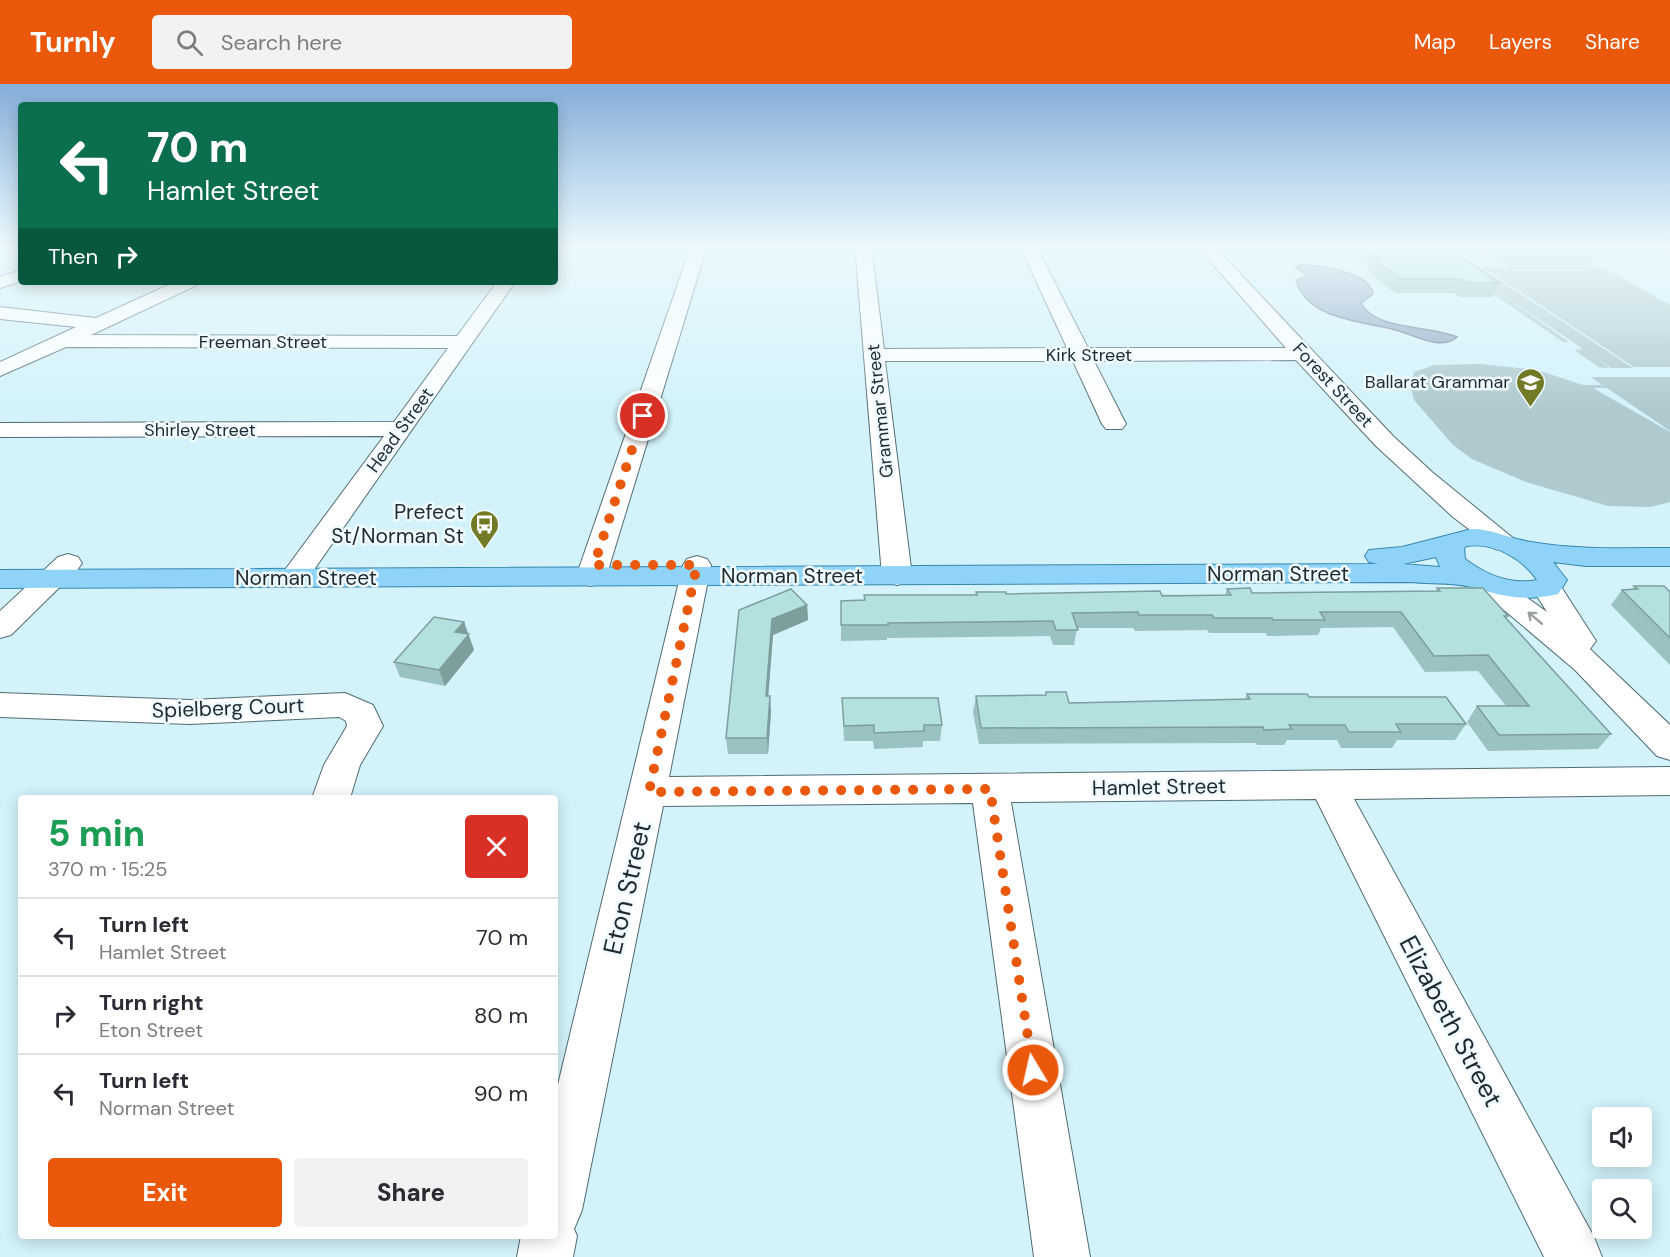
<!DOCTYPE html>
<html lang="en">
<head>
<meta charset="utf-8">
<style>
	body { margin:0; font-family:"DM Sans",sans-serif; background:#f2f2f3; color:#2b2b33; height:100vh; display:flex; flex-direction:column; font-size:22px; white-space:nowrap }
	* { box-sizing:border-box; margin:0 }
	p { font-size:20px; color:#7c7c81 }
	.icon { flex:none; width:33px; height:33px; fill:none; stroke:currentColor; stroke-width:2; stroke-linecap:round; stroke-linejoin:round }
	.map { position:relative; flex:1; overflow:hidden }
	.details { position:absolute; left:18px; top:711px; width:540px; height:444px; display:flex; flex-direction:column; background:#fff; border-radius:6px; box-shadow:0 3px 15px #0003 }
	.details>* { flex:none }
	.hud { position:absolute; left:18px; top:18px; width:540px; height:183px; border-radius:6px; box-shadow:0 3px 15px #0003; background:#0b6e4f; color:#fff; overflow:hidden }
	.buttons { position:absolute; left:1592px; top:1023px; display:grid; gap:12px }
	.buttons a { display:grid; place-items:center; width:60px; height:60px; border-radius:6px; background:#fff; box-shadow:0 3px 15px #0003; font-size:30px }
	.pin { position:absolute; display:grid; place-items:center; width:51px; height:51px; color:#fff; margin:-26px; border:3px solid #fff; border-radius:50%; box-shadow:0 2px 6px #0007 }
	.me { position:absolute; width:66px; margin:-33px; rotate:351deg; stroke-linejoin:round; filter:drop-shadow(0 0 4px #0008) }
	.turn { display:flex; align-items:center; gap:21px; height:126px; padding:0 30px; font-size:27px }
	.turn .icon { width:78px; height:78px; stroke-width:2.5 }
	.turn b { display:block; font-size:42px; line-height:51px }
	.then { display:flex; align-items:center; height:57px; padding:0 30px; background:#0003; gap:12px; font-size:22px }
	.round { display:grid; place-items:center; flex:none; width:63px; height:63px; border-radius:6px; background:#f2f2f3 }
	.head { display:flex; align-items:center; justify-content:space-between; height:102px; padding:0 30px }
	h1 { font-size:36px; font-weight:800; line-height:45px; color:#1e9e55 }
	.cta { display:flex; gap:12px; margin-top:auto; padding:12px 30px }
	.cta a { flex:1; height:69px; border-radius:6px; background:#ea580c; color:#fff; font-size:24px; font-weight:800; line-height:69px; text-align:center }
	.cta a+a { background:#f2f2f3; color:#2b2b33 }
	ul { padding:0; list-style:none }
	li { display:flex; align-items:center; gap:18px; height:78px; padding:0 30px; border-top:2px solid #e1e1e2 }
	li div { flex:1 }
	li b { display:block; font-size:22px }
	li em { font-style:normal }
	header { display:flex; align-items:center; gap:36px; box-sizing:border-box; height:84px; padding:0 30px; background:#ea580c; color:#fff }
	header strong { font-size:28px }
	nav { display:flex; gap:33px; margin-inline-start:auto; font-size:21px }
	.search { width:420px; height:54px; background:#f2f2f3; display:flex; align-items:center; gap:15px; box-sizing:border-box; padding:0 21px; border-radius:6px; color:#7c7c81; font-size:22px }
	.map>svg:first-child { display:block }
</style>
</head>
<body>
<header>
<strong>Turnly</strong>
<div class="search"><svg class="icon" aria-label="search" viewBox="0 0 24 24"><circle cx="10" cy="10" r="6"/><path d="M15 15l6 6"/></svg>Search here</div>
<nav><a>Map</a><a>Layers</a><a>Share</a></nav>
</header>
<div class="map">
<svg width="1670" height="1173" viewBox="0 0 1670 1173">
	<rect width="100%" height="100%" fill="#d3f2fa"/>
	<g fill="#afc9cf">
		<polygon points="1460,182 1478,182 1633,284 1611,284 1598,275 1609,284 1599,283 1574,266 1583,265 1490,202 1569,258 1563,258 1483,203"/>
		<polygon points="1483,183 1602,183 1670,221 1670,283 1634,283"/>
		<polygon points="1481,280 1537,286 1583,301 1602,301 1591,293 1670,293 1670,347 1607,304 1593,304 1670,348 1670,418 1650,423 1608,422 1526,398 1472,375 1453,361 1414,316 1411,304 1414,288 1434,281"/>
	</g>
	<path fill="#91a6c2" stroke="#6e8195" stroke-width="1.5" d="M1301,181C1320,181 1370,188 1373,210L1361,219C1375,247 1431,241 1457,253C1442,267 1416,252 1399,247C1366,237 1307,237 1296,196L1308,192L1295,183Z"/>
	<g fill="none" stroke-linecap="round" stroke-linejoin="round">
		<defs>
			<g id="minor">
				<polygon points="691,162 707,162 606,493 601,499 591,502 581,499 576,493"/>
				<polygon points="855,162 871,162 884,265 1067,264 1020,162 1036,162 1088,264 1286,264 1197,162 1214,162 1393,352 1432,388 1519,459 1515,465 1505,467 1495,465 1453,433 1376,362 1296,276 1094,277 1126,340 1122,345 1106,345 1102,340 1073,277 885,277 912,492 907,498 897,501 887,498 882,492"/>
				<polygon points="1655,162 1670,162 1670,171"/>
				<polygon points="21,186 21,197 0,204 0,193"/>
				<polygon points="175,198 198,198 195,202 91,251 457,252 497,198 515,198 304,500 294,503 284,500 279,494 384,352 0,353 0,339 394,338 448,264 66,263 0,292 0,278 76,243 0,235 0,223 96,234"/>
				<polygon points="68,470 78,473 82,479 78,485 11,551 0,554 0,527 58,473"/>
				<polygon points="697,472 707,475 711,481 669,693 1670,683 1670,711 1354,715 1594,1153 1602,1173 1544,1173 1316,715 1011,718 1090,1173 1034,1173 973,719 663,722 582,1126 574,1145 577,1152 573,1173 517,1173 521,1152 555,1152 555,1013 683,481 687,475"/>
				<polygon points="1494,494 1504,497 1547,528 1532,504 1536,498 1547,495 1558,498 1596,557 1590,565 1670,641 1670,676 1657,672 1575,586 1484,509 1479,503 1484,497"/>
				<polygon points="0,609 190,616 345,609 373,621 383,642 360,681 350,714 312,714 324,681 347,642 346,637 339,633 190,640 0,633"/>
			</g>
			<path id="major" d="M1472,445C1493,445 1510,455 1531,458C1577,466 1624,464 1670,464V482H1586L1553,478L1567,496L1558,510C1525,518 1502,512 1471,503C1452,498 1429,500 1410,498L0,504V486L1378,480L1369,478L1365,472L1369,466L1402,463ZM1467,462C1494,458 1522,474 1537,496C1511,501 1486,491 1465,475L1464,464ZM1436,473L1440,483L1403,480Z"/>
		</defs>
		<use href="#minor" stroke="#516c73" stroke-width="2"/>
		<use href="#major" stroke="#3786ae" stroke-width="2"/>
		<use href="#minor" fill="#fff" fill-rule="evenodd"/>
		<use href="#major" fill="#8fd4f8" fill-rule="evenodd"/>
	</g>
	<g fill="#9ac2c1">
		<polygon points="1344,162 1418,162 1433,172 1499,199 1492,213 1460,213 1454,209 1395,209 1368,187 1370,183"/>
		<polygon points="1477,162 1591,162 1598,165 1589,182 1508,182 1477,163"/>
		<polygon points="1634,502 1670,508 1670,581 1611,521 1622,506 1632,505"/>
		<polygon points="1437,504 1508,532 1506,534 1611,650 1598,665 1488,667 1467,638 1477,622 1506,622 1478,587 1425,588 1393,543 1321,544 1318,551 1267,552 1266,549 1209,549 1207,546 1135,547 1133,544 1077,544 1074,561 1053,561 1050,552 887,554 887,556 841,557 841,517 864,516 976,511 976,508 1006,510 1225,511 1227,505 1252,509 1436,507"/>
		<polygon points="791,505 807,521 808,536 773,551 768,612 771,628 768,670 728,670 726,654"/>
		<polygon points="464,538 474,566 445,602 400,593 394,578"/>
		<polygon points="1046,608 1069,619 1245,615 1247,610 1309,613 1466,640 1455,656 1397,656 1392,664 1341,664 1337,656 1287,656 1284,661 1257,661 1256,659 979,660 973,628 976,612 1045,612"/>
		<polygon points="842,614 942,641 940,657 923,657 923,663 874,665 873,657 844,657"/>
	</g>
	<g fill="#7d9e9d">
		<polygon points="807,521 808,536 773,551 767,628 766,612 772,535"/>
		<polygon points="464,538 474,566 445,602 439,586 455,548"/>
		<polygon points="770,612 771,628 768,670 767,654"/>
	</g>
	<g fill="#b3e1e0" stroke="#7d9e9d" stroke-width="1.5">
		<polygon points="1365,162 1418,162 1433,172 1452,172 1465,176 1499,199 1466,199 1461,195 1401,195 1373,174 1380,174"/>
		<polygon points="1509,162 1591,162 1598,165 1516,166"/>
		<polygon points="1634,502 1664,502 1670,508 1670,554 1622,506 1638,505"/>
		<polygon points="1250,504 1252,509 1440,507 1437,504 1483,504 1508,532 1504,532 1611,650 1499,651 1477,622 1529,622 1488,571 1434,572 1401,528 1320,528 1325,536 1273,536 1272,534 1214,534 1212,531 1139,531 1138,528 1072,529 1078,546 1056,546 1053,537 888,539 888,541 841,541 841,517 865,516 864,511 977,511 976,508 1006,508 1006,510 1160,507 1162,512 1231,511 1227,505"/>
		<polygon points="791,505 807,521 772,535 766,612 770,612 767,654 726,654 739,526"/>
		<polygon points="434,533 464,538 455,548 469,550 439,586 394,578"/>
		<polygon points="1046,608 1066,608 1069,619 1250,615 1247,610 1307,610 1309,613 1446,613 1466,640 1396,640 1401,648 1349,648 1345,641 1289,641 1292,645 1264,646 1263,643 981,644 976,612 1046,611"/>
		<polygon points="842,614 938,614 942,641 924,641 924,647 874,649 874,641 844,642"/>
	</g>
	<defs><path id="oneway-shaft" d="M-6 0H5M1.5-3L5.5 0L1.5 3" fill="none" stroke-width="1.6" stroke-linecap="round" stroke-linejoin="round" transform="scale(1.5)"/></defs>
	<use stroke="#9a9fa0" href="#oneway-shaft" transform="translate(1535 534) rotate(-140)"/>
	<linearGradient id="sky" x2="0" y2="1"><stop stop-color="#85aed9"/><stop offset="0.5" stop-color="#ebf9fd"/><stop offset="1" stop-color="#ebf9fd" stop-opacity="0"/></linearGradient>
	<rect width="1670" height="326" fill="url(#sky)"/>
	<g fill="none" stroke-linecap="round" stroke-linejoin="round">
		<polyline stroke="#ea580c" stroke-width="10" stroke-dasharray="0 18" points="643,332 594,481 697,481 649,708 990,705 1033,986"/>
	</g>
	<defs>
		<symbol id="school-pin" viewBox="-11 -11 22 30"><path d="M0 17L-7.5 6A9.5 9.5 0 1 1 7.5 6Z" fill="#737a25" stroke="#effbfe"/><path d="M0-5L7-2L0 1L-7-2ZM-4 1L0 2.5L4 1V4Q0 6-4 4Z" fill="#fff"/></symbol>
		<symbol id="bus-pin" viewBox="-11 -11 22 30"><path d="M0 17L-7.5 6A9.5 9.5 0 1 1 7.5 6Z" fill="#737a25" stroke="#effbfe"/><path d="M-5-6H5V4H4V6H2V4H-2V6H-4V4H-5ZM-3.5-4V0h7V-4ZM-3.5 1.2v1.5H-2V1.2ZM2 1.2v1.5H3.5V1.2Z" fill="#fff"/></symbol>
	</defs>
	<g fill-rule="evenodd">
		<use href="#school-pin" x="1514" y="282" width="33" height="45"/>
		<use href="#bus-pin" x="468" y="424" width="33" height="45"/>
	</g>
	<g text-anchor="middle" stroke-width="5" stroke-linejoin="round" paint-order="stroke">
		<g font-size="18" fill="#1e2a2d" stroke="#effbfe">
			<text x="263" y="264">Freeman Street</text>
			<text x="1089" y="277">Kirk Street</text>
			<text transform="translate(1333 301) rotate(47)" y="6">Forest Street</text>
			<text transform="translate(880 327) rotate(-96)" y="6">Grammar Street</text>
			<text x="200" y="352">Shirley Street</text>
			<text transform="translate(400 346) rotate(-54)" y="6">Head Street</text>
		</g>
		<g font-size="18" fill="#1e2a2d" stroke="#effbfe" text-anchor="end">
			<text x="1510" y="304">Ballarat Grammar</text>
		</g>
		<g font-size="21" fill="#1e2a2d" stroke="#effbfe" text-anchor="end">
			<text x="464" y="435">Prefect<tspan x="464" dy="24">St/Norman St</tspan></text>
		</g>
		<g font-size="21" fill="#1e2a2d" stroke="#effbfe">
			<text x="1278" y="497">Norman Street</text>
			<text x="792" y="499">Norman Street</text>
			<text x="306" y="501">Norman Street</text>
			<text transform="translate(228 624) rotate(-2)" y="7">Spielberg Court</text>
			<text transform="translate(1159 703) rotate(-1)" y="7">Hamlet Street</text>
		</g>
		<g font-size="26" fill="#1e2a2d" stroke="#effbfe">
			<text transform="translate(627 804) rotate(-77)" y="9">Eton Street</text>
			<text transform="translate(1451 937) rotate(62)" y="9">Elizabeth Street</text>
		</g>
	</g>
</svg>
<div class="buttons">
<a><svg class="icon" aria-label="sound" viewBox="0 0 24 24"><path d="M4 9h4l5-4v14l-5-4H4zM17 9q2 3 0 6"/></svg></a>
<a><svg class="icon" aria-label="search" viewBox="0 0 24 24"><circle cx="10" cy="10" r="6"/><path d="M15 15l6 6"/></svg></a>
</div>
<div class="pin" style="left:643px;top:332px;background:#d93025"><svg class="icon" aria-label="arrive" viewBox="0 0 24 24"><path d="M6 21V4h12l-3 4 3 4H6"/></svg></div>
<svg class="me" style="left:1033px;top:986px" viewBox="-20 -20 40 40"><circle r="17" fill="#ea580c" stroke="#fff" stroke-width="3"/><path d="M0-11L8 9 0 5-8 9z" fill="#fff"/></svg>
<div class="hud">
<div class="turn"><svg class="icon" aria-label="left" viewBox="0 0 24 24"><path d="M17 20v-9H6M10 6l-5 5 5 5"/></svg><div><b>70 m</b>Hamlet Street</div></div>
<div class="then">Then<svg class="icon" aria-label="right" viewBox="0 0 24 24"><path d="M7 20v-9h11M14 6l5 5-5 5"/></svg></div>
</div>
<section class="details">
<div class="head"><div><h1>5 min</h1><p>370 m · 15:25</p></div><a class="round" style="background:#d93025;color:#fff"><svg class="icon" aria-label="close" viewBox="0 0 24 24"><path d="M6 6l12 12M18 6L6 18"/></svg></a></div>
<ul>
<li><svg class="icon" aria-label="left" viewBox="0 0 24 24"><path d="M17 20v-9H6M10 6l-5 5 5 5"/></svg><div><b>Turn left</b><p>Hamlet Street</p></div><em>70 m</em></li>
<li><svg class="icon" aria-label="right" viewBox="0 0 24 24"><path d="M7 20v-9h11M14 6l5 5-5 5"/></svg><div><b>Turn right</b><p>Eton Street</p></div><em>80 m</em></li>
<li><svg class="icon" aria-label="left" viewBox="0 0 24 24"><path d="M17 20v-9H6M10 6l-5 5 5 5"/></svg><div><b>Turn left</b><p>Norman Street</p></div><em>90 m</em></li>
</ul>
<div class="cta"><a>Exit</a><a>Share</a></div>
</section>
</div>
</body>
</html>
